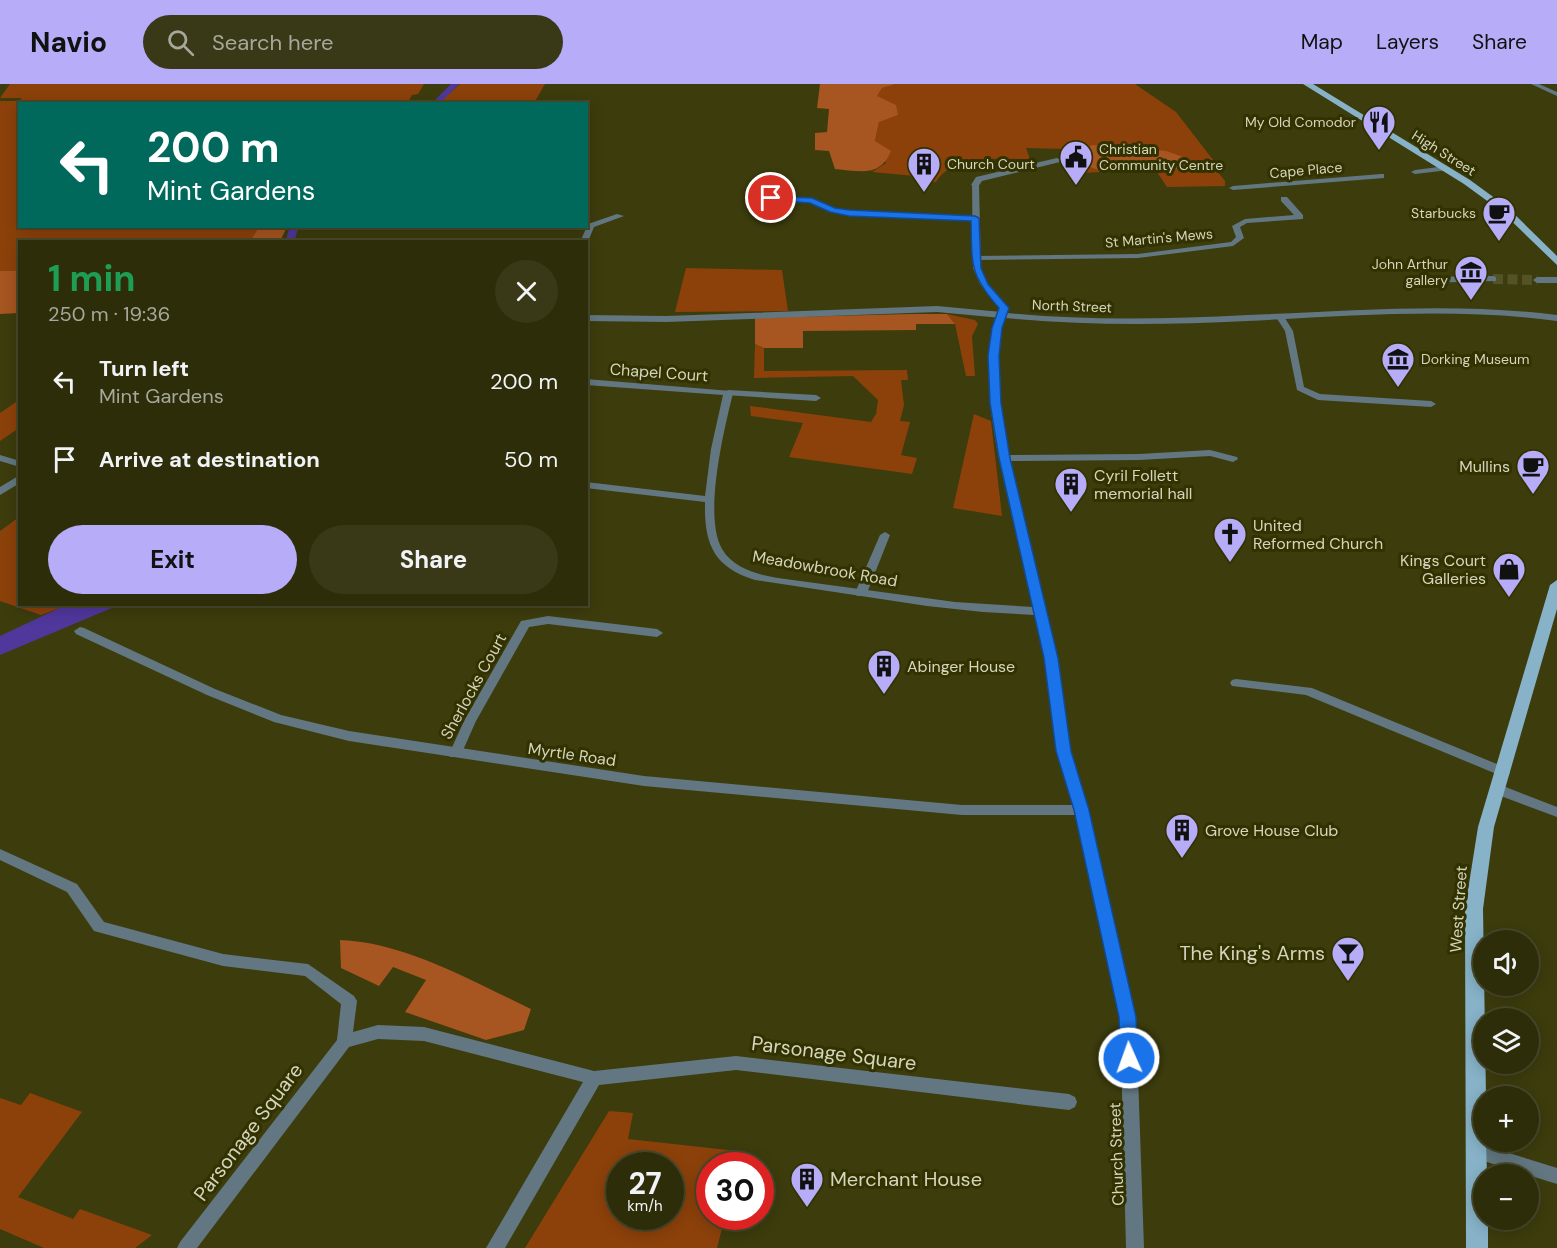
<!DOCTYPE html>
<html lang="en">
<head>
<meta charset="utf-8">
<style>
	body { margin:0; font-family:"DM Sans",sans-serif; background:#393918; color:#f1f3f6; height:100vh; display:flex; flex-direction:column; font-size:22px; white-space:nowrap }
	* { box-sizing:border-box; margin:0 }
	p { font-size:20px; color:#a7a89c }
	.icon { flex:none; width:33px; height:33px; fill:none; stroke:currentColor; stroke-width:2; stroke-linecap:round; stroke-linejoin:round }
	.map { position:relative; flex:1; overflow:hidden }
	.sheet { position:absolute; left:18px; top:156px; width:570px; height:366px; display:flex; flex-direction:column; background:#2d2d0a; border-radius:0px; box-shadow:0 3px 15px #0003,0 0 0 2px #48492b }
	.sheet>* { flex:none }
	.hud { position:absolute; left:18px; top:18px; width:570px; height:126px; border-radius:0px; box-shadow:0 3px 15px #0003,0 0 0 2px #48492b; background:#00695c; color:#fff; overflow:hidden }
	.controls { position:absolute; left:1473px; top:846px; display:grid; gap:12px }
	.controls a { display:grid; place-items:center; width:66px; height:66px; border-radius:50%; background:#2d2d0a; box-shadow:0 3px 15px #0003,0 0 0 2px #48492b; font-size:30px }
	.speed { position:absolute; left:606px; top:1068px; display:flex; gap:12px; font-size:30px; font-weight:700; text-align:center }
	.speed>* { display:grid; place-content:center; width:78px; height:78px; border-radius:50%; background:#2d2d0a; box-shadow:0 3px 15px #0003,0 0 0 2px #48492b; line-height:1 }
	.speed small { font-size:15px; font-weight:400 }
	.speed .limit { border:9px solid #d22; background:#fff; color:#111 }
	.pin { position:absolute; display:grid; place-items:center; width:51px; height:51px; color:#fff; margin:-26px; border:3px solid #fff; border-radius:50%; box-shadow:0 2px 6px #0007 }
	.me { position:absolute; width:66px; margin:-33px; rotate:358deg; stroke-linejoin:round; filter:drop-shadow(0 0 4px #0008) }
	.turn { display:flex; align-items:center; gap:21px; height:126px; padding:0 30px; font-size:27px }
	.turn .icon { width:78px; height:78px; stroke-width:2.5 }
	.turn b { display:block; font-size:42px; line-height:51px }
	.round { display:grid; place-items:center; flex:none; width:63px; height:63px; border-radius:32px; background:#393918 }
	.summary { display:flex; align-items:center; justify-content:space-between; height:102px; padding:0 30px }
	h1 { font-size:36px; font-weight:700; line-height:45px; color:#1e9e55 }
	.primary-button { display:flex; gap:12px; margin-top:auto; padding:12px 30px }
	.primary-button a { flex:1; height:69px; border-radius:36px; background:#b6acf8; color:#111; font-size:24px; font-weight:700; line-height:69px; text-align:center }
	.primary-button a+a { background:#393918; color:#f1f3f6 }
	ul { padding:0; list-style:none }
	li { display:flex; align-items:center; gap:18px; height:78px; padding:0 30px }
	li div { flex:1 }
	li b { display:block; font-size:22px }
	li em { font-style:normal }
	header { display:flex; align-items:center; gap:36px; box-sizing:border-box; height:84px; padding:0 30px; background:#b6acf8; color:#111 }
	header strong { font-size:28px }
	nav { display:flex; gap:33px; margin-inline-start:auto; font-size:21px }
	.search { width:420px; height:54px; background:#393918; display:flex; align-items:center; gap:15px; box-sizing:border-box; padding:0 21px; border-radius:33px; color:#a7a89c; font-size:22px }
	.map>svg:first-child { display:block }
</style>
</head>
<body>
<header>
<strong>Navio</strong>
<div class="search"><svg class="icon" aria-label="search" viewBox="0 0 24 24"><circle cx="10" cy="10" r="6"/><path d="M15 15l6 6"/></svg>Search here</div>
<nav><a>Map</a><a>Layers</a><a>Share</a></nav>
</header>
<div class="map">
<svg width="1557" height="1164" viewBox="0 0 1557 1164">
	<rect width="100%" height="100%" fill="#3c3c0d"/>
	<g fill="#8c410a" fill-rule="evenodd">
		<polygon points="10,0 424,0 418,10 412,11 407,20 20,20 20,142 260,143 250,157 20,158 19,187 0,187 0,17 19,17 22,14 0,14"/>
		<polygon points="460,0 545,0 534,19 442,16"/>
		<path d="M896,0H1135L1176,28L1217,81L1213,82L1225,97V102L1167,103L1155,85L1082,89L1067,65L1026,64L1030,75C1000,76 955,68 936,98L915,96V92L872,88L886,79L875,57L879,38L876,12L882,4Z"/>
		<polygon points="686,184 782,186 788,227 675,228"/>
		<polygon points="947,230 975,236 978,240 972,252 975,292 966,292 955,240"/>
		<polygon points="755,260 764,264 764,287 907,286 908,296 901,296 904,321 900,337 910,338 901,371 917,374 912,390 789,373 803,339 751,332 750,322 871,338 876,330 878,316 853,292 754,294"/>
		<polygon points="19,316 19,344 0,357 0,329"/>
		<polygon points="974,330 991,337 1002,432 953,424"/>
		<polygon points="19,433 20,520 68,521 41,531 0,517 0,447"/>
		<polygon points="30,1009 82,1028 18,1113 73,1135 80,1125 152,1151 135,1164 44,1164 0,1145 0,1014 21,1021"/>
		<path d="M609,1027L633,1029L628,1055L737,1067L736,1081L710,1082V1132L725,1133L717,1164H525ZM620,1082H670V1132H620Z"/>
	</g>
	<g fill="#a75521">
		<path d="M820,0H896L882,4L877,12L896,21L898,31L879,38L875,57L891,67C880,94 859,87 835,85L829,67L815,66V49L827,48L829,25L817,24Z"/>
		<polygon points="1092,61 1166,67 1189,75 1189,86 1144,83 1098,86 1083,80 1082,68"/>
		<polygon points="260,142 287,142 287,143 280,157 250,157"/>
		<polygon points="0,187 19,187 19,229 0,230"/>
		<polygon points="911,230 947,230 955,240 916,240 916,246 803,247 803,264 764,264 755,260 755,234"/>
		<path d="M340,856C404,858 474,898 531,925L524,946L486,956L405,928L426,896L393,883L379,902L341,884Z"/>
	</g>
	<polygon fill="#50379c" points="68,520 119,521 0,571 0,552"/>
	<g fill="none" stroke-linecap="round" stroke-linejoin="round">
		<g fill="#50379c" fill-rule="evenodd">
			<polygon points="451,0 459,0 439,20 431,20"/>
			<polygon points="290,142 299,142 294,158 285,158"/>
		</g>
		<polyline stroke="#535327" stroke-width="10" stroke-dasharray="10 4.5" stroke-linecap="butt" points="1493,195 1537,196"/>
		<g fill="#627781" fill-rule="evenodd">
			<polygon points="1531,0 1539,0 1557,8 1557,12"/>
			<polygon points="1057,74 1061,76 1060,78 982,97 978,103 971,101 976,93"/>
			<polygon points="1446,82 1450,84 1449,86 1415,90 1411,88 1415,86"/>
			<polygon points="1381,90 1384,90 1384,94 1233,106 1229,104 1233,102"/>
			<polygon points="748,110 812,114 835,124 849,127 975,132 979,134 975,136 849,131 830,128 811,118 751,114 748,114"/>
			<polygon points="1281,113 1287,113 1303,131 1303,135 1247,139 1240,143 1244,154 1233,162 1138,174 975,176 971,174 975,172 1138,170 1231,158 1236,153 1232,142 1245,135 1294,131 1281,117"/>
			<polygon points="617,130 624,132 594,143 587,160 586,158 580,158 588,140"/>
			<polygon points="937,222 1002,228 1006,231 1002,234 937,228 666,238 586,237 586,231 666,232"/>
			<polygon points="1280,230 1283,231 1293,247 1304,303 1320,310 1431,317 1436,320 1431,323 1318,316 1297,306 1285,247 1276,233"/>
			<polygon points="728,306 816,311 821,314 816,317 725,311 723,309"/>
			<polygon points="1210,366 1237,373 1238,375 1233,378 1210,372 1139,376 1004,377 999,374 1004,371 1139,370"/>
			<polygon points="20,391 20,399 0,411 0,403"/>
			<polygon points="885,448 890,451 867,509 865,512 857,512 855,509 880,451"/>
			<polygon points="548,532 657,545 663,549 657,553 548,540 529,543 476,637 460,673 450,673 449,670 464,637 521,537"/>
			<polygon points="1236,595 1312,604 1509,685 1510,688 1509,691 1499,691 1306,611 1232,602 1230,599 1232,596"/>
			<polygon points="1498,700 1557,723 1557,733 1493,709 1491,705 1493,701"/>
			<polygon points="0,765 77,800 104,838 223,870 308,880 354,912 357,917 353,948 378,941 424,943 594,987 736,972 1069,1010 1075,1013 1077,1018 1075,1023 1069,1026 736,986 599,1001 505,1164 486,1164 583,998 424,957 378,955 349,963 197,1164 177,1164 180,1158 337,956 341,920 305,892 223,882 94,847 67,808 0,776"/>
		</g>
		<g fill="#627781" fill-rule="evenodd">
			<path d="M972,99L979,101L981,184L988,199L1008,224L1007,229C1087,237 1167,235 1248,231C1351,227 1454,218 1557,231V237C1454,223 1350,232 1247,237C1166,241 1086,242 1005,234L1001,244L999,272L1000,319L1009,374L1057,574L1070,667L1088,726L1136,933L1144,1164H1126L1120,933L1075,731H962L644,702L349,657L274,638L207,611L76,550L74,547L80,543L84,544L215,605L281,631L349,647L644,692L962,721H1073L1058,667L1045,574L1035,531L983,528L927,522L755,496C713,483 704,459 705,418L586,404V398L705,412L711,365L723,311L586,301V295L731,307L733,309C724,346 703,432 722,465C733,484 758,491 778,494L955,518L1033,523C1025,489 1017,454 1009,420C995,357 977,287 1000,224L980,200L973,184Z"/>
			<polygon points="1493,192 1496,193 1496,197 1422,199 1418,196 1422,193"/>
			<polygon points="1557,193 1557,199 1537,199 1533,196 1537,193"/>
			<polygon points="0,371 20,377 20,383 0,377"/>
			<polygon points="1477,1059 1557,1084 1557,1100 1471,1073 1469,1067 1471,1061"/>
		</g>
		<g fill="#87b2c8" fill-rule="evenodd">
			<polygon points="1303,0 1313,0 1470,96 1507,123 1557,172 1557,181 1501,127 1464,100"/>
			<polygon points="1557,496 1557,525 1494,743 1483,825 1486,1012 1484,1012 1484,1058 1486,1058 1487,1090 1484,1090 1484,1136 1488,1136 1488,1164 1466,1164 1465,825 1478,743 1550,501"/>
		</g>
	</g>
	<path fill="#1a73e8" stroke="#114b97" stroke-width="1.5" d="M768,112L812,114L835,124L849,126L975,132L979,134L981,184L988,200L1009,224L1002,244L999,272L1001,319L1010,374L1058,574L1071,667L1089,726L1136,933L1138,974L1136,979L1129,982L1123,979L1120,974L1119,933L1074,726L1056,667L1044,574L999,374L990,319L988,272L992,244L999,224C969,190 972,180 971,137L849,132L830,128L810,119L771,116Z"/>
	<defs>
		<symbol id="restaurant-pin" viewBox="-11 -11 22 30"><path d="M0 17L-7.5 6A9.5 9.5 0 1 1 7.5 6Z" fill="#b6acf8" stroke="#323201"/><path d="M-5-6h1v4h1v-4h1v4h1v-4h1v5L-1.5 .5V6h-2V.5L-5-1ZM5-6V6H3V1.5H1.5Q1.5-4 5-6Z" fill="#111"/></symbol>
		<symbol id="civic-pin" viewBox="-11 -11 22 30"><path d="M0 17L-7.5 6A9.5 9.5 0 1 1 7.5 6Z" fill="#b6acf8" stroke="#323201"/><path d="M-.6-6.5H3V-4.5H.6V-3L4-1V1h2V6H-6V1h2V-1L-.6-3ZM-1.2 2.5V6h2.4V2.5Z" fill="#111"/></symbol>
		<symbol id="building-pin" viewBox="-11 -11 22 30"><path d="M0 17L-7.5 6A9.5 9.5 0 1 1 7.5 6Z" fill="#b6acf8" stroke="#323201"/><path d="M-4-6H4V6H1V3H-1V6H-4ZM-2.5-4.3h1.7v1.8h-1.7ZM.8-4.3h1.7v1.8H.8ZM-2.5-1h1.7V.8h-1.7ZM.8-1h1.7V.8H.8Z" fill="#111"/></symbol>
		<symbol id="cafe-pin" viewBox="-11 -11 22 30"><path d="M0 17L-7.5 6A9.5 9.5 0 1 1 7.5 6Z" fill="#b6acf8" stroke="#323201"/><path d="M-5.5-4.5H6V0H3Q3 3.5 0 3.5H-2.5Q-5.5 3.5-5.5 0ZM3-3.2v2h1.7v-2ZM-6 4.5H4V6H-6Z" fill="#111"/></symbol>
		<symbol id="museum-pin" viewBox="-11 -11 22 30"><path d="M0 17L-7.5 6A9.5 9.5 0 1 1 7.5 6Z" fill="#b6acf8" stroke="#323201"/><path d="M0-6L6-3V-2H-6V-3ZM-5-1h2V3h-2ZM-1-1h2V3h-2ZM3-1h2V3H3ZM-6 4H6V6H-6Z" fill="#111"/></symbol>
		<symbol id="church-pin" viewBox="-11 -11 22 30"><path d="M0 17L-7.5 6A9.5 9.5 0 1 1 7.5 6Z" fill="#b6acf8" stroke="#323201"/><path d="M-1.2-6h2.4v3.5h3.3v2.4h-3.3V6h-2.4V-.1h-3.3v-2.4h3.3Z" fill="#111"/></symbol>
		<symbol id="shop-pin" viewBox="-11 -11 22 30"><path d="M0 17L-7.5 6A9.5 9.5 0 1 1 7.5 6Z" fill="#b6acf8" stroke="#323201"/><path d="M-5-2.5h2.3a2.7 3.5 0 0 1 5.4 0H5L5.5 6h-11ZM-1.5-2.5h3a1.5 2.3 0 0 0-3 0Z" fill="#111"/></symbol>
		<symbol id="bar-pin" viewBox="-11 -11 22 30"><path d="M0 17L-7.5 6A9.5 9.5 0 1 1 7.5 6Z" fill="#b6acf8" stroke="#323201"/><path d="M-6-5H6L.8 .8V4.5H3.5V6h-7V4.5H-.8V.8Z" fill="#111"/></symbol>
	</defs>
	<g fill-rule="evenodd">
		<use href="#restaurant-pin" x="1360" y="19" width="38" height="52"/>
		<use href="#civic-pin" x="1057" y="54" width="38" height="52"/>
		<use href="#building-pin" x="905" y="61" width="38" height="52"/>
		<use href="#cafe-pin" x="1480" y="110" width="38" height="52"/>
		<use href="#museum-pin" x="1452" y="169" width="38" height="52"/>
		<use href="#museum-pin" x="1379" y="256" width="38" height="52"/>
		<use href="#cafe-pin" x="1514" y="363" width="38" height="52"/>
		<use href="#building-pin" x="1052" y="381" width="38" height="52"/>
		<use href="#church-pin" x="1211" y="431" width="38" height="52"/>
		<use href="#shop-pin" x="1490" y="466" width="38" height="52"/>
		<use href="#building-pin" x="865" y="563" width="38" height="52"/>
		<use href="#building-pin" x="1163" y="727" width="38" height="52"/>
		<use href="#bar-pin" x="1329" y="850" width="38" height="52"/>
		<use href="#building-pin" x="788" y="1076" width="38" height="52"/>
	</g>
	<g text-anchor="middle" stroke-width="6" stroke-linejoin="round" paint-order="stroke">
		<g font-size="14" fill="#d4d5bd" stroke="#323201" text-anchor="end">
			<text x="1356" y="43">My Old Comodor</text>
			<text x="1099" y="70" text-anchor="start">Christian<tspan x="1099" dy="16">Community Centre</tspan></text>
			<text x="947" y="85" text-anchor="start">Church Court</text>
			<text x="1476" y="134">Starbucks</text>
			<text x="1448" y="185">John Arthur<tspan x="1448" dy="16">gallery</tspan></text>
			<text x="1421" y="280" text-anchor="start">Dorking Museum</text>
		</g>
		<g font-size="14" fill="#d4d5bd" stroke="#323201">
			<text transform="translate(1444 69) rotate(32)" y="5">High Street</text>
			<text transform="translate(1306 86) rotate(-5)" y="5">Cape Place</text>
			<text transform="translate(1159 154) rotate(-5)" y="5">St Martin's Mews</text>
			<text transform="translate(1072 222) rotate(2)" y="5">North Street</text>
		</g>
		<g font-size="16" fill="#d4d5bd" stroke="#323201">
			<text transform="translate(659 288) rotate(4)" y="6">Chapel Court</text>
			<text transform="translate(825 484) rotate(10)" y="6">Meadowbrook Road</text>
			<text transform="translate(473 602) rotate(-61)" y="6">Sherlocks Court</text>
			<text transform="translate(572 670) rotate(8)" y="6">Myrtle Road</text>
			<text transform="translate(1458 825) rotate(-86)" y="6">West Street</text>
			<text transform="translate(1116 1070) rotate(-92)" y="6">Church Street</text>
		</g>
		<g font-size="16" fill="#d4d5bd" stroke="#323201" text-anchor="start">
			<text x="1510" y="388" text-anchor="end">Mullins</text>
			<text x="1094" y="397">Cyril Follett<tspan x="1094" dy="18">memorial hall</tspan></text>
			<text x="1253" y="447">United<tspan x="1253" dy="18">Reformed Church</tspan></text>
			<text x="1486" y="482" text-anchor="end">Kings Court<tspan x="1486" dy="18">Galleries</tspan></text>
			<text x="907" y="588">Abinger House</text>
			<text x="1205" y="752">Grove House Club</text>
		</g>
		<g font-size="20" fill="#d4d5bd" stroke="#323201" text-anchor="end">
			<text x="1325" y="876">The King's Arms</text>
			<text x="830" y="1102" text-anchor="start">Merchant House</text>
		</g>
		<g font-size="20" fill="#d4d5bd" stroke="#323201">
			<text transform="translate(834 969) rotate(7)" y="7">Parsonage Square</text>
			<text transform="translate(248 1048) rotate(-53)" y="7">Parsonage Square</text>
		</g>
	</g>
</svg>
<div class="controls">
<a><svg class="icon" aria-label="sound" viewBox="0 0 24 24"><path d="M4 9h4l5-4v14l-5-4H4zM17 9q2 3 0 6"/></svg></a>
<a><svg class="icon" aria-label="layers" viewBox="0 0 24 24"><path d="M12 4l9 5-9 5-9-5zM3 14l9 5 9-5"/></svg></a>
<a>+</a>
<a>−</a>
</div>
<div class="speed"><div>27<small>km/h</small></div><div class="limit">30</div></div>
<div class="pin" style="left:771px;top:114px;background:#d93025"><svg class="icon" aria-label="arrive" viewBox="0 0 24 24"><path d="M6 21V4h12l-3 4 3 4H6"/></svg></div>
<svg class="me" style="left:1129px;top:974px" viewBox="-20 -20 40 40"><circle r="17" fill="#1a73e8" stroke="#fff" stroke-width="3"/><path d="M0-11L8 9 0 5-8 9z" fill="#fff"/></svg>
<div class="hud">
<div class="turn"><svg class="icon" aria-label="left" viewBox="0 0 24 24"><path d="M17 20v-9H6M10 6l-5 5 5 5"/></svg><div><b>200 m</b>Mint Gardens</div></div>
</div>
<section class="sheet">
<div class="summary"><div><h1>1 min</h1><p>250 m · 19:36</p></div><a class="round"><svg class="icon" aria-label="close" viewBox="0 0 24 24"><path d="M6 6l12 12M18 6L6 18"/></svg></a></div>
<ul>
<li><svg class="icon" aria-label="left" viewBox="0 0 24 24"><path d="M17 20v-9H6M10 6l-5 5 5 5"/></svg><div><b>Turn left</b><p>Mint Gardens</p></div><em>200 m</em></li>
<li><svg class="icon" aria-label="arrive" viewBox="0 0 24 24"><path d="M6 21V4h12l-3 4 3 4H6"/></svg><div><b>Arrive at destination</b></div><em>50 m</em></li>
</ul>
<div class="primary-button"><a>Exit</a><a>Share</a></div>
</section>
</div>
</body>
</html>
